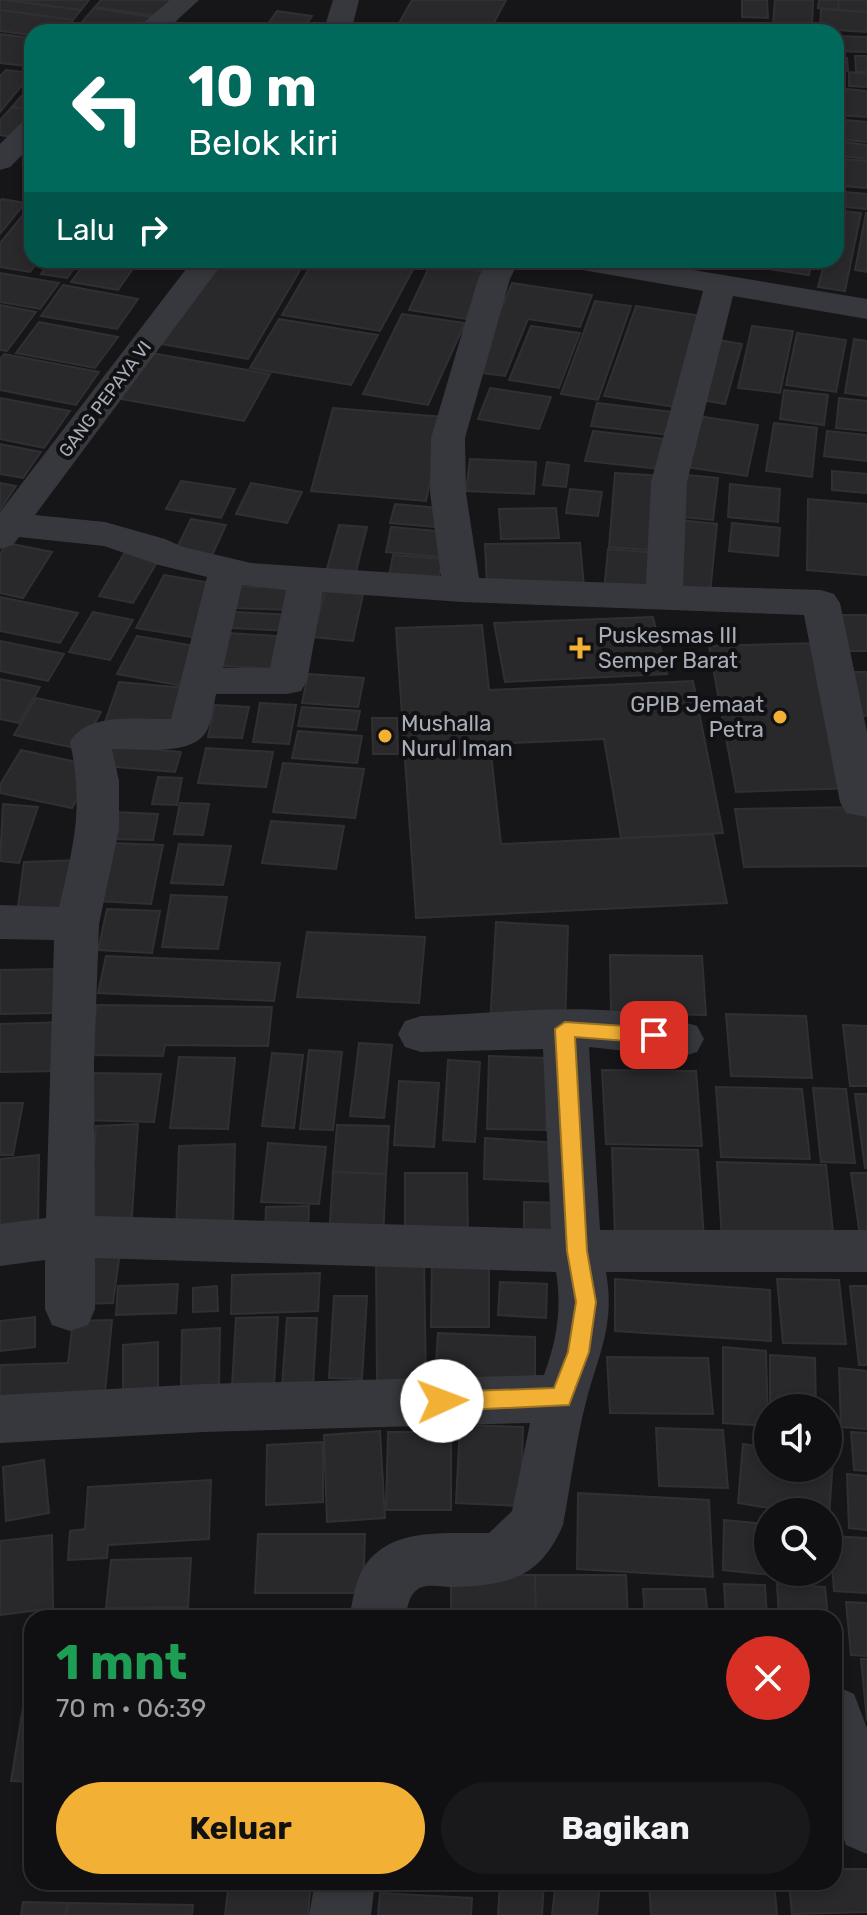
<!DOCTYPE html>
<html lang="id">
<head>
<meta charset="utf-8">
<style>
	body { margin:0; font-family:Rubik,sans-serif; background:#19191b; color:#f1f3f6; height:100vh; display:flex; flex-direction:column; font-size:30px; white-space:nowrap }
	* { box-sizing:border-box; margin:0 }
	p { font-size:26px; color:#9c9d9f }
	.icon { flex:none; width:44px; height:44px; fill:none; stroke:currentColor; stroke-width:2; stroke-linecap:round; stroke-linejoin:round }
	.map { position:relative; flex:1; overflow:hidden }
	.side { position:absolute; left:24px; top:1610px; width:818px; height:280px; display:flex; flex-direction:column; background:#101012; border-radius:24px; box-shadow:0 4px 12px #0003,0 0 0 2px #303032 }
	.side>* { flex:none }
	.top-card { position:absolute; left:24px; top:24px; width:820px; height:244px; border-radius:24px; box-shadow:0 4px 12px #0003,0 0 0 2px #303032; background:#00695c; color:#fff; overflow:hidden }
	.tools { position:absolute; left:754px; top:1394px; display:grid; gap:16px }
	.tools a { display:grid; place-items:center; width:88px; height:88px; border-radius:50%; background:#101012; box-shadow:0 4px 12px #0003,0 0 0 2px #303032; font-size:40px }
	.pin { position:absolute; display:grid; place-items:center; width:68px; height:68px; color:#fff; margin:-34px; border-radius:16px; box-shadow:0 4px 12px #0006 }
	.me { position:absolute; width:88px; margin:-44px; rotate:88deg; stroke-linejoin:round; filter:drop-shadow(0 0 6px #0008) }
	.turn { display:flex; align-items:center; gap:28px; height:168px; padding:0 32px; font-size:36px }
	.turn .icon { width:104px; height:104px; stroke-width:2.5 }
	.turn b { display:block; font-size:56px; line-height:68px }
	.then { display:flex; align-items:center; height:76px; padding:0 32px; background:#0003; gap:16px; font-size:30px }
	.round { display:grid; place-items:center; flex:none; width:84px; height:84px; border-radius:42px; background:#19191b }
	.head { display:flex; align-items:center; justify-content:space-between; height:136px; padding:0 32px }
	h1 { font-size:48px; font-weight:700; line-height:60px; color:#1e9e55 }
	.cta { display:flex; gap:16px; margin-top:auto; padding:16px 32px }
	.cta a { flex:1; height:92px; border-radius:48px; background:#f2b134; color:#111; font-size:32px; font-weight:700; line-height:92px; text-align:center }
	.cta a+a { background:#19191b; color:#f1f3f6 }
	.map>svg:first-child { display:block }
</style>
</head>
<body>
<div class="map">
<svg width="867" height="1915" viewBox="0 0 867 1915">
	<rect width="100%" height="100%" fill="#161618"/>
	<g fill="#29292c" stroke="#303034" stroke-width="2">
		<polygon points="0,0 6,0 81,10 73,20 0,10"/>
		<polygon points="6,0 89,0 81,10"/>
		<polygon points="101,0 177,0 163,17 95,7"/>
		<polygon points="412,0 506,0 489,32 394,32"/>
		<polygon points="742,0 767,0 768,18 742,17"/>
		<polygon points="775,0 813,0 812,26 773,23"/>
		<polygon points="819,0 839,0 838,10 818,8"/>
		<polygon points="839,0 867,0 867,12 838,10"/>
		<polygon points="94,8 151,17 139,32 81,23"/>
		<polygon points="821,9 867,12 867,32 820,29"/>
		<polygon points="0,10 73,20 64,32 32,32 32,35 0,31"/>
		<polygon points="277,11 312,16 301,32 262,32"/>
		<polygon points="167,21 235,32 158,32"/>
		<polygon points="78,24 127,31 72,32"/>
		<polygon points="745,24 792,30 742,32"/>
		<polygon points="0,34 32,38 32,57 25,66 0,63"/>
		<polygon points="836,36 867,37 867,52 836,51"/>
		<polygon points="855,56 867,56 867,72 856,72"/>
		<polygon points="836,57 847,58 848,71 836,70"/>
		<polygon points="6,70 32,73 0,112 0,76"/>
		<polygon points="849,72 867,74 867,87 849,86"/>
		<polygon points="836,88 867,91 867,117 836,115"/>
		<polygon points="24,93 32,94 32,110 12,107"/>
		<polygon points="12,107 32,110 32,124 17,138 0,135 0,120"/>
		<polygon points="836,119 867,122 867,142 836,139"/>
		<polygon points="836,141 867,145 867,159 836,155"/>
		<polygon points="846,159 867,161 867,188 842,186"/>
		<polygon points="845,192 867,194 867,209 846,207"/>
		<polygon points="2,199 25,203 0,234 0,201"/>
		<polygon points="32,204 32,260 39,260 30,272 0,267 0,243"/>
		<polygon points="836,210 861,213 845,291 818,287 825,260 836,260"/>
		<polygon points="866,213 867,213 867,272 855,270"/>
		<polygon points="51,260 80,260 67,278 41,274"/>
		<polygon points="87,260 139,260 118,290 71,282"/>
		<polygon points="215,260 306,260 248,359 161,344"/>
		<polygon points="314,260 392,260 416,264 380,331 282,315"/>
		<polygon points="744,260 812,260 809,275 742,265"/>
		<polygon points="431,263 486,272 466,319 409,310"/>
		<polygon points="0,273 59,283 40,309 0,302"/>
		<polygon points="512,283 592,295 580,327 528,319 505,376 474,372"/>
		<polygon points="63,285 138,299 117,329 41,316"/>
		<polygon points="595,301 631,306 598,400 561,394"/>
		<polygon points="0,305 36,312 7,351 0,350"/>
		<polygon points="636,306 709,317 681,408 604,396"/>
		<polygon points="402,314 465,323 428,405 363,394"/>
		<polygon points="279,319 378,335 351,385 250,368"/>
		<polygon points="39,322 118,337 95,368 16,353"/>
		<polygon points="531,326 580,333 559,388 509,380"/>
		<polygon points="752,326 793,331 780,393 738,388"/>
		<polygon points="797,333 846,340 836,392 786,385"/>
		<polygon points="713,339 742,344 725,404 695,399"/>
		<polygon points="854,339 867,341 867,396 845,393"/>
		<polygon points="146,352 270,374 244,421 116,398"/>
		<polygon points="4,354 99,372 76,405 0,390 0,359"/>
		<polygon points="490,388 551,397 539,429 478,419"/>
		<polygon points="784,390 828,395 824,425 780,419"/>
		<polygon points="0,398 70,411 44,448 0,439"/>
		<polygon points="839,398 867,401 867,431 836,428"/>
		<polygon points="597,403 683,413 678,436 591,426"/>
		<polygon points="333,408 444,417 426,501 311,491"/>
		<polygon points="698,416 758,425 747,476 685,467"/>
		<polygon points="774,423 817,428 812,477 766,471"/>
		<polygon points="593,431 675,440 668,470 585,461"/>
		<polygon points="827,431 867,435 867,461 824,456"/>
		<polygon points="0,444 41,452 23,478 0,474"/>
		<polygon points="470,459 536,462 534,494 466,491"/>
		<polygon points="547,462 569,465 566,487 543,485"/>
		<polygon points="832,471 867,474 867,493 832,490"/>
		<polygon points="615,473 666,476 661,551 609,547"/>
		<polygon points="677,474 718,478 713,520 671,516"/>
		<polygon points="181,481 235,489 221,518 166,509"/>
		<polygon points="0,483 16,486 0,510"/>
		<polygon points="251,483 302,492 287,523 236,514"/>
		<polygon points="730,484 780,489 778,522 728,517"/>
		<polygon points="570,489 602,492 598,516 566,513"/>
		<polygon points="808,499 867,504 867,575 807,570"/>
		<polygon points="395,504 439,508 435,527 390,523"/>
		<polygon points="556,508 559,538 501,539 499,509"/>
		<polygon points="191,519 226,525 209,562 173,556"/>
		<polygon points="680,520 717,524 710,594 671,590"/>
		<polygon points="732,523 780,528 778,556 729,551"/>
		<polygon points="339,525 367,527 356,572 327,569"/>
		<polygon points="391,527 447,532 441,557 386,552"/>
		<polygon points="7,543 52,552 23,598 0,593 0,554"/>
		<polygon points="580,543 584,586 487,587 485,544"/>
		<polygon points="608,549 658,553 655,595 604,591"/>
		<polygon points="125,552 159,559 133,603 99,596"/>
		<polygon points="393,555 443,559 437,585 388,581"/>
		<polygon points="164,575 223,585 197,638 136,628"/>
		<polygon points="239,586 297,589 292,610 234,608"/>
		<polygon points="325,591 363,594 353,641 313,637"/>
		<polygon points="0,597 78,613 60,643 0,631"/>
		<polygon points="93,612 133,620 110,660 69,652"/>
		<polygon points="234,612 294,615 290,631 231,628"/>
		<polygon points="834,615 867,615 867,651 842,651"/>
		<polygon points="653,617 667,674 505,682 494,623"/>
		<polygon points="482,625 489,690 693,681 723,833 621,838 604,739 490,744 501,844 713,834 727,903 416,918 396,628"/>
		<polygon points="229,633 292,637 286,669 221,666"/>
		<polygon points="137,636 206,648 188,687 117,674"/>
		<polygon points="0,641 64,654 48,681 0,671"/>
		<polygon points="819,643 854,788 736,792 709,646"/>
		<polygon points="844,672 867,672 867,716 855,716"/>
		<polygon points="308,674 364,678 358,707 302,703"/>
		<polygon points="0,679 40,687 19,723 0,719"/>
		<polygon points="119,682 185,688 171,731 104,725"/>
		<polygon points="36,698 101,712 80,749 14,735"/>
		<polygon points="260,703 296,705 289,744 253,742"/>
		<polygon points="215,705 249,707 242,738 208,737"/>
		<polygon points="302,707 360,711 356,730 298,726"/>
		<polygon points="372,718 397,718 398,754 373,754"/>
		<polygon points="298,731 362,736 357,763 292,758"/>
		<polygon points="111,745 181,752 175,772 105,766"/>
		<polygon points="206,748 273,752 266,787 198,783"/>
		<polygon points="21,750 95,766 72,808 0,793 0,785"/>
		<polygon points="283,763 364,769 355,818 273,812"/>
		<polygon points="158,777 182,778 177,805 152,804"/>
		<polygon points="180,803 209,804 203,835 174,834"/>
		<polygon points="3,804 38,807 19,863 0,861"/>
		<polygon points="867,807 867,866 744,867 735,809"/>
		<polygon points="114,812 158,814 153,840 108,839"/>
		<polygon points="271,821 344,826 336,869 262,863"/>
		<polygon points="110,843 163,845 151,904 97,901"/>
		<polygon points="179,844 231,846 223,885 171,883"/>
		<polygon points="81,860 74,919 16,921 24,862"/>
		<polygon points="171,895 227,897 218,949 162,947"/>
		<polygon points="107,909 160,911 152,953 98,950"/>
		<polygon points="496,922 568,926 565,1028 490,1024"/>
		<polygon points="307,932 425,937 419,1003 297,997"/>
		<polygon points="610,955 702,956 706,1015 611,1013"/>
		<polygon points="106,956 280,963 274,1001 98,993"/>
		<polygon points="61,969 55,1013 0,1014 0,970"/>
		<polygon points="97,1005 272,1007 268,1046 165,1045 163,1056 88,1055"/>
		<polygon points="726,1014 806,1016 812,1078 731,1076"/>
		<polygon points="67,1022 62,1071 0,1072 0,1024"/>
		<polygon points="843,1025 867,1026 867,1086 850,1086"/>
		<polygon points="359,1043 392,1045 384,1118 350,1116"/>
		<polygon points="309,1050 342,1052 333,1130 300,1129"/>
		<polygon points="272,1053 303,1055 294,1128 262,1126"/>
		<polygon points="489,1056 547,1058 546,1130 487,1129"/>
		<polygon points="179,1057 235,1058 228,1129 170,1128"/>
		<polygon points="448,1060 480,1062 475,1142 443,1140"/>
		<polygon points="602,1070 696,1071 702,1146 606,1144"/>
		<polygon points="91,1073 161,1074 154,1122 83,1120"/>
		<polygon points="399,1081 439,1083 434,1147 394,1145"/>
		<polygon points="716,1087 802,1089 810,1159 721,1157"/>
		<polygon points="813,1088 846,1089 855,1163 821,1162"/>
		<polygon points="855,1094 867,1094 867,1168 865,1168"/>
		<polygon points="0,1103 23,1103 13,1155 0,1155"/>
		<polygon points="138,1124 131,1230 88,1231 96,1126"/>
		<polygon points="337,1125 389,1126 386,1174 333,1172"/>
		<polygon points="485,1138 557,1143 556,1182 484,1179"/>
		<polygon points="268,1143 326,1147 319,1204 261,1202"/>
		<polygon points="235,1144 233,1229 176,1233 179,1146"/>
		<polygon points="612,1148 698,1150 704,1239 615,1237"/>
		<polygon points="39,1155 38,1233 0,1237 0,1159"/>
		<polygon points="717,1162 826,1165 834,1242 722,1239"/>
		<polygon points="333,1172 386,1174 383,1240 329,1239"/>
		<polygon points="405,1173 467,1173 468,1239 405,1240"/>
		<polygon points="851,1173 867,1173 867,1244 861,1243"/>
		<polygon points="524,1202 569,1203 571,1246 524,1244"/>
		<polygon points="309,1206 308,1235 265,1236 266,1207"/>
		<polygon points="89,1252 120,1252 113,1303 82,1304"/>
		<polygon points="424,1258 426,1383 377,1384 376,1259"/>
		<polygon points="432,1263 489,1264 489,1327 431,1327"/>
		<polygon points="320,1273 318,1311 231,1314 232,1275"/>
		<polygon points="615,1279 770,1290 771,1341 615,1331"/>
		<polygon points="777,1279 839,1280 846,1344 783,1343"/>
		<polygon points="500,1282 547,1284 546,1318 498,1315"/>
		<polygon points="178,1284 176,1313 116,1315 118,1286"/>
		<polygon points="217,1286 218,1311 193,1312 193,1288"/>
		<polygon points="850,1286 867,1286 867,1365 859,1365"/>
		<polygon points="334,1296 367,1296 362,1379 329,1378"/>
		<polygon points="35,1317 35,1347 0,1351 0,1321"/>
		<polygon points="278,1317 274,1385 232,1386 236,1318"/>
		<polygon points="287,1318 317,1318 313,1387 282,1387"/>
		<polygon points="112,1320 104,1403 0,1407 0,1365 68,1363 73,1321"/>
		<polygon points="220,1328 219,1385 181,1387 182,1330"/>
		<polygon points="438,1333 535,1337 535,1381 435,1377"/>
		<polygon points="158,1342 158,1392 123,1395 123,1345"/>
		<polygon points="723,1347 766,1351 768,1426 723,1423"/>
		<polygon points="770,1355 815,1358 816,1408 770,1408"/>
		<polygon points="607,1357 708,1358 713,1414 610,1413"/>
		<polygon points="839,1368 867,1371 867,1429 841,1427"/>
		<polygon points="460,1425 523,1427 521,1506 456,1503"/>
		<polygon points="656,1428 723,1430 728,1488 659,1486"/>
		<polygon points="380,1431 385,1518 327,1522 324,1435"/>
		<polygon points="388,1432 451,1432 451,1510 386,1510"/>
		<polygon points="851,1432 867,1433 867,1471 854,1470"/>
		<polygon points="323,1442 323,1502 266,1505 267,1445"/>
		<polygon points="743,1444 768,1448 768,1468 828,1468 828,1457 833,1458 829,1518 828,1512 794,1512 738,1503"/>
		<polygon points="44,1460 49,1513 6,1521 3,1467"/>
		<polygon points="847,1474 867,1476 867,1530 849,1528"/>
		<polygon points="211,1480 209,1539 108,1545 107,1558 68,1560 70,1531 85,1529 88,1487"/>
		<polygon points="578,1493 709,1500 713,1577 577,1569"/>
		<polygon points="724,1520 768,1524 768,1572 819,1572 819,1580 723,1570"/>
		<polygon points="258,1534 365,1534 363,1593 255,1593"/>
		<polygon points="52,1535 53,1608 0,1615 0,1541"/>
		<polygon points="830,1536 867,1538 867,1593 834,1591"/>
		<polygon points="191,1558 188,1607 106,1608 111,1560"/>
		<polygon points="451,1574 535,1575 536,1618 451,1618"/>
		<polygon points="535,1575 626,1575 628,1618 536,1618"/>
		<polygon points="724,1584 765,1585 767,1618 726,1618"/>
		<polygon points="777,1584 825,1587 828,1618 779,1618"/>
		<polygon points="643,1589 705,1589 708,1618 645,1618"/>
		<polygon points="846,1602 867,1603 867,1656 851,1655"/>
		<polygon points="861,1659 867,1659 867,1721"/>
		<polygon points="27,1683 32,1684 32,1782 11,1781"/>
		<polygon points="834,1869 867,1869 867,1912 792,1914 789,1882 834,1882"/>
		<polygon points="229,1882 311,1882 308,1915 225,1915"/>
		<polygon points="500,1882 544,1882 542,1915 498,1915"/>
		<polygon points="556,1882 600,1882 597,1915 552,1915"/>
		<polygon points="649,1882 774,1882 777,1915 651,1915"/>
		<polygon points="380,1893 472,1898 471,1915 378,1915"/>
		<polygon points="23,1902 68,1903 66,1915 21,1915"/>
		<polygon points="68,1903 193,1905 192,1915 66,1915"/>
	</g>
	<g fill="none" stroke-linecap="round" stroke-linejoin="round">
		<g fill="#37383d" fill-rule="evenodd">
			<polygon points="170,0 199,0 164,32 133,32"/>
			<polygon points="333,0 359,0 351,32 323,32"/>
			<polygon points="32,119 32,145 10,167 0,170 0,144 22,122"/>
			<path d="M193,260H225L35,515L105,522L165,539L183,547L251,563L441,576L430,493L431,438L478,279L487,260H519L510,279L465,438L466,493L479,578L646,584L651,482L703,291L577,269L566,267L561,260H633L867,299V319L733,296L687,482L683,586L821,590L834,594L840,603L867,732V817L846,813L840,802L804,615L462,602L323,592L307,681L301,691L287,694H216C213,708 212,726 203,736C185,756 136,748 112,749L119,781V829L99,924L94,1064L95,1216L551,1229L543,1049L421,1052L405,1047L398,1034L405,1021L421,1016C510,1013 611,998 697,1026L704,1039L697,1052L681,1057L589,1047L600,1230H867V1272H606C615,1323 600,1351 587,1398C576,1439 571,1483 563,1525C540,1579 507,1585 454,1587C445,1587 431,1584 422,1587C409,1592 408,1606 405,1618H349C353,1601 355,1578 366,1564C394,1526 447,1534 489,1533L512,1511L530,1423L204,1432L0,1443V1395L204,1384L544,1375C557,1340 562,1308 556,1272L95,1258V1309L88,1325L70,1331L52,1325L45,1309V1260L0,1266V1224L46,1218L54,940L0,939V905L59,907C74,844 84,807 70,742C88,711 139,720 171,719L207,577L159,565L104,546L19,537L13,545L0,549V512ZM242,585L286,590L270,668H223Z"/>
			<polygon points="834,1685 854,1694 867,1728 867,1854 846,1845 834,1813"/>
			<polygon points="315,1882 375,1882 371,1915 309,1915"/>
		</g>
	</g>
	<polygon fill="#f2b134" stroke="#9d7322" stroke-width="2" points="565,1022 654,1028 664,1035 654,1043 575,1037 587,1251 596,1302 589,1352 569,1405 442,1411 435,1408 431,1401 435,1394 442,1392 554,1388 568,1352 576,1302 567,1251 555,1029"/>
	<g fill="#f2b134" stroke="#111113" stroke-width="3">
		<path d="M576 636h8v8h8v8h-8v8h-8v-8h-8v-8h8z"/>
		<circle cx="780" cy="717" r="8"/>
		<circle cx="385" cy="736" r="8"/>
	</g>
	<g text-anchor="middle" stroke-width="8" stroke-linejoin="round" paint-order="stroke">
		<g font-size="18" fill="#a8adb8" stroke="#111113">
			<text transform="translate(105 399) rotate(-53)" y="6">GANG PEPAYA VI</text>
		</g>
		<g font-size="22" fill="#a8adb8" stroke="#111113" text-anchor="start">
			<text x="598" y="643">Puskesmas III<tspan x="598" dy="25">Semper Barat</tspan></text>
			<text x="764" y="712" text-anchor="end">GPIB Jemaat<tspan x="764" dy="25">Petra</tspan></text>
			<text x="401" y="731">Mushalla<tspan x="401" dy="25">Nurul Iman</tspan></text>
		</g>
	</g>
</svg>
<div class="tools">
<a><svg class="icon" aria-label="sound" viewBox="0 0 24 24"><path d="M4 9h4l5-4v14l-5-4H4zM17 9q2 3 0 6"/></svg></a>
<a><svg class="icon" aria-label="search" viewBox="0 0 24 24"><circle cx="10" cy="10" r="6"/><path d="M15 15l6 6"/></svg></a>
</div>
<div class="pin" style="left:654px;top:1035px;background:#d93025"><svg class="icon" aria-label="arrive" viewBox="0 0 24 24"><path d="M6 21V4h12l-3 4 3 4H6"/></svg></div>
<svg class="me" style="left:442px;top:1401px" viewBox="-20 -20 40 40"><circle r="19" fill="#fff"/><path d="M0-13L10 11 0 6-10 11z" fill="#f2b134"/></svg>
<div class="top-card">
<div class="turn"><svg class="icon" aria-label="left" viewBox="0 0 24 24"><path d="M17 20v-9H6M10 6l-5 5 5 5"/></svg><div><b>10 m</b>Belok kiri</div></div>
<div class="then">Lalu<svg class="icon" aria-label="right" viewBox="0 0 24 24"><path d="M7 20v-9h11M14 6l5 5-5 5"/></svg></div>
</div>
<section class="side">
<div class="head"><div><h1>1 mnt</h1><p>70 m · 06:39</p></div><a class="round" style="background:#d93025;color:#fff"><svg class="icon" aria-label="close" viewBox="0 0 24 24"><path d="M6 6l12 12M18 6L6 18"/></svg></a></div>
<div class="cta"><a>Keluar</a><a>Bagikan</a></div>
</section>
</div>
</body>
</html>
